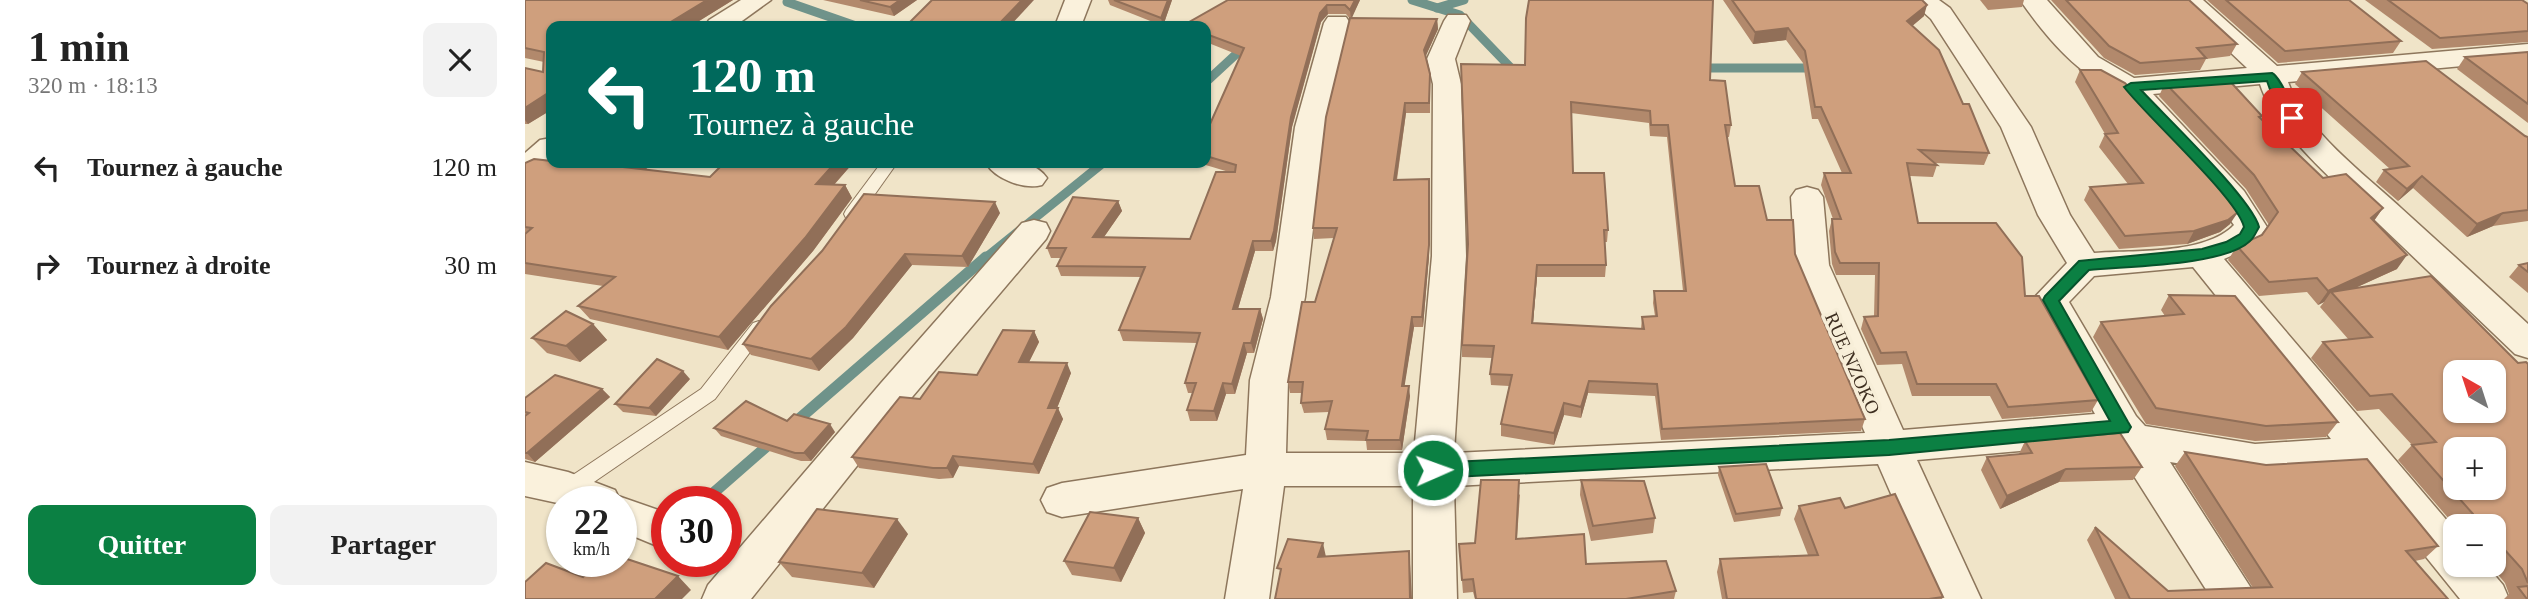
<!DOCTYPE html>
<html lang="fr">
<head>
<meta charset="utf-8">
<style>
	body { margin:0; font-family:Georgia,serif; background:#f2f2f2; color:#222; height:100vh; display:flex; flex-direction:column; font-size:26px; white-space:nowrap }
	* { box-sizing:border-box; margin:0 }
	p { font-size:23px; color:#767676 }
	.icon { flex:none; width:38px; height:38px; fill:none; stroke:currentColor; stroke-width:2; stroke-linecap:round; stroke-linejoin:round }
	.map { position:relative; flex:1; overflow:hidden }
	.panel { display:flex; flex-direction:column; background:#fff; width:525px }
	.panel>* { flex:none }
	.guide { position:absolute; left:21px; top:21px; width:665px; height:147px; border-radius:14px; box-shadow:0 2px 5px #0004; background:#00695c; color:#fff; overflow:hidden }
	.needle { width:46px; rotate:321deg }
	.buttons { position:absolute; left:1918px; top:360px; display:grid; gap:14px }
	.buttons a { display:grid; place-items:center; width:63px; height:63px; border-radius:14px; background:#fff; box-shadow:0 2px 5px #0004; font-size:35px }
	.speed { position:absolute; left:21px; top:486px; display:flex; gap:14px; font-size:35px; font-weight:700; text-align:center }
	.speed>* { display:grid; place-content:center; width:91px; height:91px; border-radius:50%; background:#fff; box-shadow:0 2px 5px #0004; line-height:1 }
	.speed small { font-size:18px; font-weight:400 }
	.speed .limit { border:10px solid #d22; background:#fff; color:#111 }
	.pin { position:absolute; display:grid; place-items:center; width:60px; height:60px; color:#fff; margin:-30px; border-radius:14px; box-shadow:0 4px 10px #0006 }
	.me { position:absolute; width:77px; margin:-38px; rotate:88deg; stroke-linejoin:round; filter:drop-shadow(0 0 5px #0008) }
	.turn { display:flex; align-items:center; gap:24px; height:147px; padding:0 28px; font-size:32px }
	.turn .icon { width:91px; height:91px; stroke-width:2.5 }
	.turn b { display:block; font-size:49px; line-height:60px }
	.round { display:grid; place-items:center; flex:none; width:74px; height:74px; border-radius:14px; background:#f2f2f2 }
	.overview { display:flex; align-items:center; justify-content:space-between; height:119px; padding:0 28px }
	h1 { font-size:42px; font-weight:700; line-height:52px }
	.action { display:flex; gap:14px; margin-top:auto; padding:14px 28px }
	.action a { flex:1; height:80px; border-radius:14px; background:#0b8043; color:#fff; font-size:28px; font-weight:700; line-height:80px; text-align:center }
	.action a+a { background:#f2f2f2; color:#222 }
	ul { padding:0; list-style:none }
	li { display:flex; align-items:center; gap:21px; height:98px; padding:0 28px }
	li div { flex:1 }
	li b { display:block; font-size:26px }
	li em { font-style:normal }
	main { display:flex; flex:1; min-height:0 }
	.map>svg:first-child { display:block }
</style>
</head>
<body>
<main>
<section class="panel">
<div class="overview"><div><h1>1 min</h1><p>320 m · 18:13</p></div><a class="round"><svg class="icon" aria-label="close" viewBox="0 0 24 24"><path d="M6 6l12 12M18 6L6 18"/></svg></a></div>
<ul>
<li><svg class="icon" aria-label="left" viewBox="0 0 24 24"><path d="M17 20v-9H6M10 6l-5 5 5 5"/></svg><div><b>Tournez à gauche</b></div><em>120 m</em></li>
<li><svg class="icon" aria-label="right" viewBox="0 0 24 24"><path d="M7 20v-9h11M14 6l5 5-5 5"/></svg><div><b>Tournez à droite</b></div><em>30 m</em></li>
</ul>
<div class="action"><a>Quitter</a><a>Partager</a></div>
</section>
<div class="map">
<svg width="2003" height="599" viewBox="0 0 2003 599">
	<rect width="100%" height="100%" fill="#f0e4c8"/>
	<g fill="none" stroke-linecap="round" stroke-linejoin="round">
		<g stroke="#6f938a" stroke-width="9">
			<polyline points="887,0 935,15 987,69 992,69"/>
			<polyline points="262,2 331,26"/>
			<polyline points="912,8 939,0"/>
			<polyline points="1172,68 1292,68"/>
			<polyline points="681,82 721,45"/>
			<polyline points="459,259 578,163"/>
		</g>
		<g stroke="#6f938a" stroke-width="11">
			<polyline points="267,425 461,257"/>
			<polyline points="178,502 249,440"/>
		</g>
		<defs>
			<g id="lane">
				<polygon points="356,163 372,163 333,218 321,218 319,214 321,210"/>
				<polygon points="234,321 243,328 190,399 50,495 43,497 36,495 33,489 36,483 176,389 228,323"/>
			</g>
			<g id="street">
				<polygon points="216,0 246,0 210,26 180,26 184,20"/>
				<polygon points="540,0 566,0 556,26 530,26"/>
				<path d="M1385,0H1414L1425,8L1506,127L1545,215L1569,253C1609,250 1680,255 1709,225L1680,185L1596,93C1553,76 1521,37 1495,0H1522L1573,57L1609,78L1722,68L1650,0H1678L1752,66L2003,44V60L1763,82C1779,129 1839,174 1876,208C1918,246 1961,285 2003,324V358L1990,354C1945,311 1900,268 1855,225C1818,189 1750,133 1735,84L1628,94L1719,191L1742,227L1726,247L1699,259L1930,530V565H1961L1978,585L1984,599H1935L1831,470L1730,476L1645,462L1733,599H1687L1588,443L1392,460L1456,599H1412L1353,464L929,486L932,599H888V486H759L744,599H700L718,489L537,517L522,512L516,500L522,488L537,483L721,455L725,380L746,297L770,127L799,23L803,17H821L825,23L800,127L780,297L763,380L761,453H889L907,256L908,84L902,59L919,21L923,15H941L945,21L930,59L936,84L941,256L929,453L1340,433L1270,265L1266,197L1271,190L1282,187L1293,190L1298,197L1304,265L1378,430L1570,414L1507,300L1542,263L1513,215L1476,127L1406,19ZM1668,267L1806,439L1730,444L1620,426L1611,416L1544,302L1569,276Z"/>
				<polygon points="26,138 26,162 11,175 0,178 0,153 15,140"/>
				<path d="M461,163C482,163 508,158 522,178L517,185C499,190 470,179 461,163Z"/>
				<polygon points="509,220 521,223 525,231 521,239 382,403 226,599 177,599 183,585 356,383 497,223"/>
				<polygon points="0,462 43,472 90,490 93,496 142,513 142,550 96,531 96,502 37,504 0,496"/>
			</g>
		</defs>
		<use href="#lane" stroke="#8d765c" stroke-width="2"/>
		<use href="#street" stroke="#8d765c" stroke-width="3"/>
		<use href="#lane" fill="#faf1dc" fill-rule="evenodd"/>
		<use href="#street" fill="#faf1dc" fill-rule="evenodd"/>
	</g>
	<g fill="#b2896c" fill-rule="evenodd">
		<polygon points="0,0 208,0 166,26 26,26 26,110 3,124 0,124 0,68 18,72 19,62 0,58 0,60"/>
		<polygon points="298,0 392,0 369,16"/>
		<polygon points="583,0 647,0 638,26 585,5"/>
		<polygon points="703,0 835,0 826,18 912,19 913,29 900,57 905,74 905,113 881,113 872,180 905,190 904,256 898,327 889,327 879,386 885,396 877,450 842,450 841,441 802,440 800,429 804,412 779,413 776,403 777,393 765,393 763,382 790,302 809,238 789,239 788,228 825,19 821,14 803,14 796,22 767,127 751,241 748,251 730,251 713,309 735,309 738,319 729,353 722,353 710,394 701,394 692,421 665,421 662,410 668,393 663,393 660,383 672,343 598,341 594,330 616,277 536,276 532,266 536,258 526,258 522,248 593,201 597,211 579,237 665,239 704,172 674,163 681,163 681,133 716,56 681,42 681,26 659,26 659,25"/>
		<polygon points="1198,0 1397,0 1399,16 1387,26 1438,104 1464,153 1459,165 1410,163 1412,165 1408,177 1385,176 1393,223 1500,296 1573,400 1566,412 1477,419 1465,396 1387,396 1377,364 1352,365 1336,329 1339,317 1349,316 1350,275 1311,275 1307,264 1304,231 1307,219 1308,219 1296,185 1299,173 1317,173 1293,119 1287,119 1278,63 1261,40 1228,44"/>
		<polygon points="1455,0 1499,0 1497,7 1463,10"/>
		<polygon points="1526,0 1664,0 1712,44 1705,56 1681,59 1675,70 1610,75 1579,58"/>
		<polygon points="1682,0 1824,0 1876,41 1868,53 1753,63"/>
		<polygon points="1840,0 1997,0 2003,4 2003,42 1907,49"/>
		<polygon points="2003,52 2003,123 1932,69 1940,57"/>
		<path d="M936,64L1185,80L1206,125L1204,137H1202L1210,186L1242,220L1270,254L1340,419L1336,431L1136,440L1130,396L1063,393L1056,418L1039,415L1029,445L976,436V424L984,386L966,385L965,374L967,358L937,357V345L943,244ZM1046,113L1124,123L1125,136L1142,137L1158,291H1129L1128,303L1130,316L1117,317L1116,329L1008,323L1012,277H1080L1081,265L1079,242H1082L1083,230L1048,173Z"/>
		<polygon points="1555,70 1705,224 1695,232 1662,244 1594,249 1559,200 1565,187 1603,184 1574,147 1580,134 1550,82"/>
		<polygon points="1777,72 2003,137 2003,221 1968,226 1942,237 1888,188 1873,201 1851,182 1859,170 1865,169 1770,84"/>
		<polygon points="1640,83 1737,116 1736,119 1798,178 1858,208 1849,221 1872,269 1828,289 1993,363 2003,364 2003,599 1979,599 1984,594 1980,583 1965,565 1969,565 1969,527 1931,527 1873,460 1887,445 1854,409 1832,411 1786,358 1798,342 1824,340 1795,307 1799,302 1793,305 1782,292 1734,296 1703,260 1712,246 1737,235 1744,225 1721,189 1634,96"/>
		<polygon points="0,163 128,163 120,170 185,177 328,163 309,185 320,185 327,198 288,251 203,350 65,319 53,306 78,286 0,274"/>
		<polygon points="475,213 443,267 387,265 328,338 294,371 226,355 218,344 246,306"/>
		<polygon points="2003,263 2003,293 1984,277 1994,265"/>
		<polygon points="1644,295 1813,422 1801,437 1730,441 1621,424 1568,337 1576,322 1640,316 1636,310"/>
		<polygon points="68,324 82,340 55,362 22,353 7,338"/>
		<polygon points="509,331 514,342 504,362 546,373 532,408 538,419 514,474 434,466 428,478 414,479 334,468 327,457 452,375"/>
		<polygon points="165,379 131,416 98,412 90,404"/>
		<polygon points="77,389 85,397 10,462 0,459 0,398"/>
		<polygon points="262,421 310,432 286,461 276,461 196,436 189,428"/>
		<polygon points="1500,441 1617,467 1608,480 1534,482 1475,509 1456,470 1462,457 1494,454"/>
		<polygon points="1660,452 1913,546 1899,559 1890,561 1923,599 1590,599 1562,540 1570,527 1643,591 1728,588 1650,466"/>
		<polygon points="1194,467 1257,508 1255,516 1209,522 1193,475"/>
		<polygon points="1056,480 1130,518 1128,533 1066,541 1055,495"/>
		<polygon points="995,494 992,539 1061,564 1151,591 1149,599 950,599 948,592 938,593 934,544 950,543"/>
		<polygon points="1274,506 1320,508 1418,597 1417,599 1197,599 1192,572 1195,559 1283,555 1269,519"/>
		<polygon points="613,518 620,533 596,582 547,575 539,561"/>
		<polygon points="383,534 349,588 267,577 254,562"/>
	</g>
	<g fill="#916f58">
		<polygon points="182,0 208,0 166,26 139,26"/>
		<polygon points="375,0 392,0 369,16 365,7"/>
		<polygon points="497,0 509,0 485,26 472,26"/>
		<polygon points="643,0 647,0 638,26 636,18"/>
		<polygon points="830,0 835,0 826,20 825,10"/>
		<polygon points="802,5 803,14 796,22 767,127 751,241 748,251 746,241 766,117 795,13"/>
		<polygon points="1402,5 1399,16 1379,33 1382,21"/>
		<polygon points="912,19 913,29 899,60 899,50"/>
		<polygon points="1263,28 1261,40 1228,44 1230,32"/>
		<polygon points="26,91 26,110 3,124 0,120 0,108"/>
		<polygon points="880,103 881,113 870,190 869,180"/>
		<polygon points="103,163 128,163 108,180 98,167"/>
		<polygon points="310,163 328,163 298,197 291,184"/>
		<polygon points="1897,176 1888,188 1873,201 1882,189"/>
		<polygon points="904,179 904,256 898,327 897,317"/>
		<polygon points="320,185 327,198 288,251 203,350 194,337"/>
		<polygon points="593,201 597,211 572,247 568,237"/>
		<polygon points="470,202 475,213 443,267 437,256"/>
		<polygon points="1858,208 1848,222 1846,218"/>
		<polygon points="1713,212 1705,224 1695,232 1662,244 1669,231"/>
		<polygon points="1978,213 1968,226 1942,237 1952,224"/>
		<polygon points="728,241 730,251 710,319 708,309"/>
		<polygon points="380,254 387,265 328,338 294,371 286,359"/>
		<polygon points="1882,255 1872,269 1810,297 1806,292 1799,302 1793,305 1803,291"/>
		<polygon points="1012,265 1012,277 1007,335 1007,323"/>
		<polygon points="735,309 738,319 729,353 726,343"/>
		<polygon points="887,317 889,327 878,396 877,386"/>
		<polygon points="68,324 82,340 55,362 41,346"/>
		<polygon points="509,331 514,342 499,372 494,362"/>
		<polygon points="719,343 722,353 710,394 707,384"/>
		<polygon points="542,363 546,373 528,418 523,408"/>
		<polygon points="158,371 165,379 131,416 124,408"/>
		<polygon points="1064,381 1063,393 1056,418 1056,407"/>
		<polygon points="698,383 701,394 692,421 689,411"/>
		<polygon points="884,386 885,396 877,450 875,440"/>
		<polygon points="77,389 85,397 10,462 2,453"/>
		<polygon points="1039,403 1039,415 1029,445 1029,433"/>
		<polygon points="533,408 538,419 514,474 508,464"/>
		<polygon points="305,424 310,432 286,461 279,453"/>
		<polygon points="428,456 434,466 428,478 422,468"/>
		<polygon points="1541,469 1534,482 1475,509 1482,496"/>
		<polygon points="613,518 620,533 596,582 589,568"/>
		<polygon points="372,519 383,534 349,588 337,573"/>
		<polygon points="798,543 801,557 793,557"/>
		<polygon points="884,551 885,564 887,599 885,599"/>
		<polygon points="153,576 166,590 157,599 130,599"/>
	</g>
	<g fill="#cf9f7d" stroke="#916f58" stroke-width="2" fill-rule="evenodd">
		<polygon points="0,0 182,0 139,26 26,26 26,91 0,108 0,68 18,72 19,52 0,48"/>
		<polygon points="335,0 375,0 365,7"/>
		<polygon points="407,0 497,0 472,26 381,26"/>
		<polygon points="589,0 643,0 636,18"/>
		<polygon points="703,0 830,0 825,10 820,5 802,5 795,13 766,117 749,231 746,241 728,241 708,309 735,309 726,343 719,343 707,384 698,383 689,411 662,410 671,383 660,383 675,333 594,330 620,267 532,266 541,248 522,248 548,197 593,201 568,237 665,239 691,172 710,172 711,165 681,156 681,133 719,48 681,34 681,26 661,26 659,25"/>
		<path d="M1004,0H1188L1185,80L1200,81L1206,125H1200L1210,186H1234L1242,220H1268L1270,254L1340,419L1137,429L1132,384L1064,381L1056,407L1039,403L1029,433L976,424L987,375L965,374L969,346L937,345L943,244L936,64L1000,65L1001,18ZM1046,102L1125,111L1126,125H1143L1161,291H1129L1132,316L1117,317L1119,329L1007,323L1012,265H1081L1079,230H1083L1079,173H1048Z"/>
		<polygon points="1207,0 1397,0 1402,5 1382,21 1414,50 1438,104 1444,104 1464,153 1394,150 1412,165 1382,163 1393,223 1471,223 1497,257 1500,296 1514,296 1573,400 1483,407 1471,384 1392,384 1381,352 1356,353 1339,317 1353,316 1354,263 1315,263 1310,252 1307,219 1316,219 1299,173 1326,173 1296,107 1290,107 1280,51 1263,28 1230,32"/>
		<polygon points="1541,0 1664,0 1712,44 1672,48 1681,58 1615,63 1584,46"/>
		<polygon points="1701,0 1824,0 1876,41 1760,51"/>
		<polygon points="1863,0 1997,0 2003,4 2003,31 1915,38"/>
		<polygon points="825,18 912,19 899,50 905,74 904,103 880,103 869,180 904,179 904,245 897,317 887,317 877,386 884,386 875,440 841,440 843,431 800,429 807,401 776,403 778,382 763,382 777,302 790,302 812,228 788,228 801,117"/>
		<polygon points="2003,52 2003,104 1940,57"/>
		<polygon points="1901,61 2000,136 2003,137 2003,210 1978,213 1952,224 1897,176 1882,189 1859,170 1884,166 1777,72"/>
		<polygon points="1555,70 1576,70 1600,83 1685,174 1713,212 1703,220 1669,231 1600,236 1565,187 1618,183 1580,134 1593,133"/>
		<polygon points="1701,77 1737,116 1734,117 1798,178 1821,174 1858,208 1846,218 1882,255 1803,291 1792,278 1744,282 1712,246 1737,235 1753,212 1729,175 1640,83"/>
		<polygon points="9,159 26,161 26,163 103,163 98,167 185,177 199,163 310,163 291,184 320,185 280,238 194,337 53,306 90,277 0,263 0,234 7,228 0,227 0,163"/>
		<polygon points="339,194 470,202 437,256 380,254 321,327 286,359 218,344 246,306 297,251"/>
		<polygon points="2003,263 2003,272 1994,265"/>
		<path d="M1906,276L1993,363L2001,362L2003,364V583L1997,569L1979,549L1969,548V527H1948V514L1887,445L1911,442L1867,394L1845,396L1798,342L1847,337L1806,292ZM1930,373H1969V411H1930ZM1930,450H1969V488H1930Z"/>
		<polygon points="1644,295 1710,296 1813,422 1741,426 1631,408 1576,322 1659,314"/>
		<polygon points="41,311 68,324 41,346 7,338"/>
		<polygon points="478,330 509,331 494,362 542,363 523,408 533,408 508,464 428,456 422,468 408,468 327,457 375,397 395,399 414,372 452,375"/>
		<polygon points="132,359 158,371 124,408 90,404"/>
		<polygon points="30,375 77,389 2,453 0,453 0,416 4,413 0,412 0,398"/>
		<polygon points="221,401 262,421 269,414 305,424 279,453 270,453 189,428"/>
		<polygon points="1595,433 1617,467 1541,469 1482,496 1462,457 1507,453 1500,441"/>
		<polygon points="1660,452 1741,465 1842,459 1913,546 1881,551 1923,599 1605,599 1570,527 1643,591 1747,587"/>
		<polygon points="1241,464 1257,508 1211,514 1194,467"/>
		<polygon points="956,480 994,480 991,539 1059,534 1061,564 1141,561 1151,591 1101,599 951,599 948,579 937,580 934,544 950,543"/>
		<polygon points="1056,480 1119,481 1130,518 1068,526"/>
		<polygon points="1370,494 1418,597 1404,599 1202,599 1195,559 1293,555 1274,506 1315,498 1320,508"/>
		<polygon points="292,509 372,519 337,573 254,562"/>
		<polygon points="565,512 613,518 589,568 539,561"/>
		<polygon points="763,539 798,543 793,557 884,551 885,599 750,599 756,569 752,568"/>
		<polygon points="96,557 153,576 130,599 0,599 0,582 21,563 58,577 73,562 96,562"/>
		<polygon points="2003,586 2003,599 2002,599 1993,587"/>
	</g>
	<path fill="#0b8043" stroke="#07532c" stroke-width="2" d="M1747,73C1755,76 1767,107 1774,118L1772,120H1763L1749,101L1742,81L1616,90C1640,116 1727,199 1734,227C1731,232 1729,238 1725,241C1699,266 1601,266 1564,270L1534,301L1603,422L1606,427L1603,432L1364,455L908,478L899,470L908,463L1364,440L1585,421L1518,300L1520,296L1554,261L1677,249L1701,242L1715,234L1719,227C1712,198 1623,118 1599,87L1606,83Z"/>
	<g text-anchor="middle" stroke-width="7" stroke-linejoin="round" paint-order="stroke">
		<g font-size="19" fill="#3d2e20" stroke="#f7eed8">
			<text transform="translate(1328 363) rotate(66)" y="7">RUE NZOKO</text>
		</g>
	</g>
</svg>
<div class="buttons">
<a><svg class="needle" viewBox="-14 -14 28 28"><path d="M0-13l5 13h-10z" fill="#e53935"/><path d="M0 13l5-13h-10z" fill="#767676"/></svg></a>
<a>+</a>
<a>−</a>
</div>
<div class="speed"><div>22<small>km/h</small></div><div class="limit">30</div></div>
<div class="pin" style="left:1767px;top:118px;background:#d93025"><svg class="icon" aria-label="arrive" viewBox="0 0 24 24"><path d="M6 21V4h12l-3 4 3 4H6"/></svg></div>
<svg class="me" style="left:908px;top:470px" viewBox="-20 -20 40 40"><circle r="17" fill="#0b8043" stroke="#fff" stroke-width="3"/><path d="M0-11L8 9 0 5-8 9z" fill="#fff"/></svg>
<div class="guide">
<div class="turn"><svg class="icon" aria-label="left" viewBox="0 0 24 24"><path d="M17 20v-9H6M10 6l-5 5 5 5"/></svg><div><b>120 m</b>Tournez à gauche</div></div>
</div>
</div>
</main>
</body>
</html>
